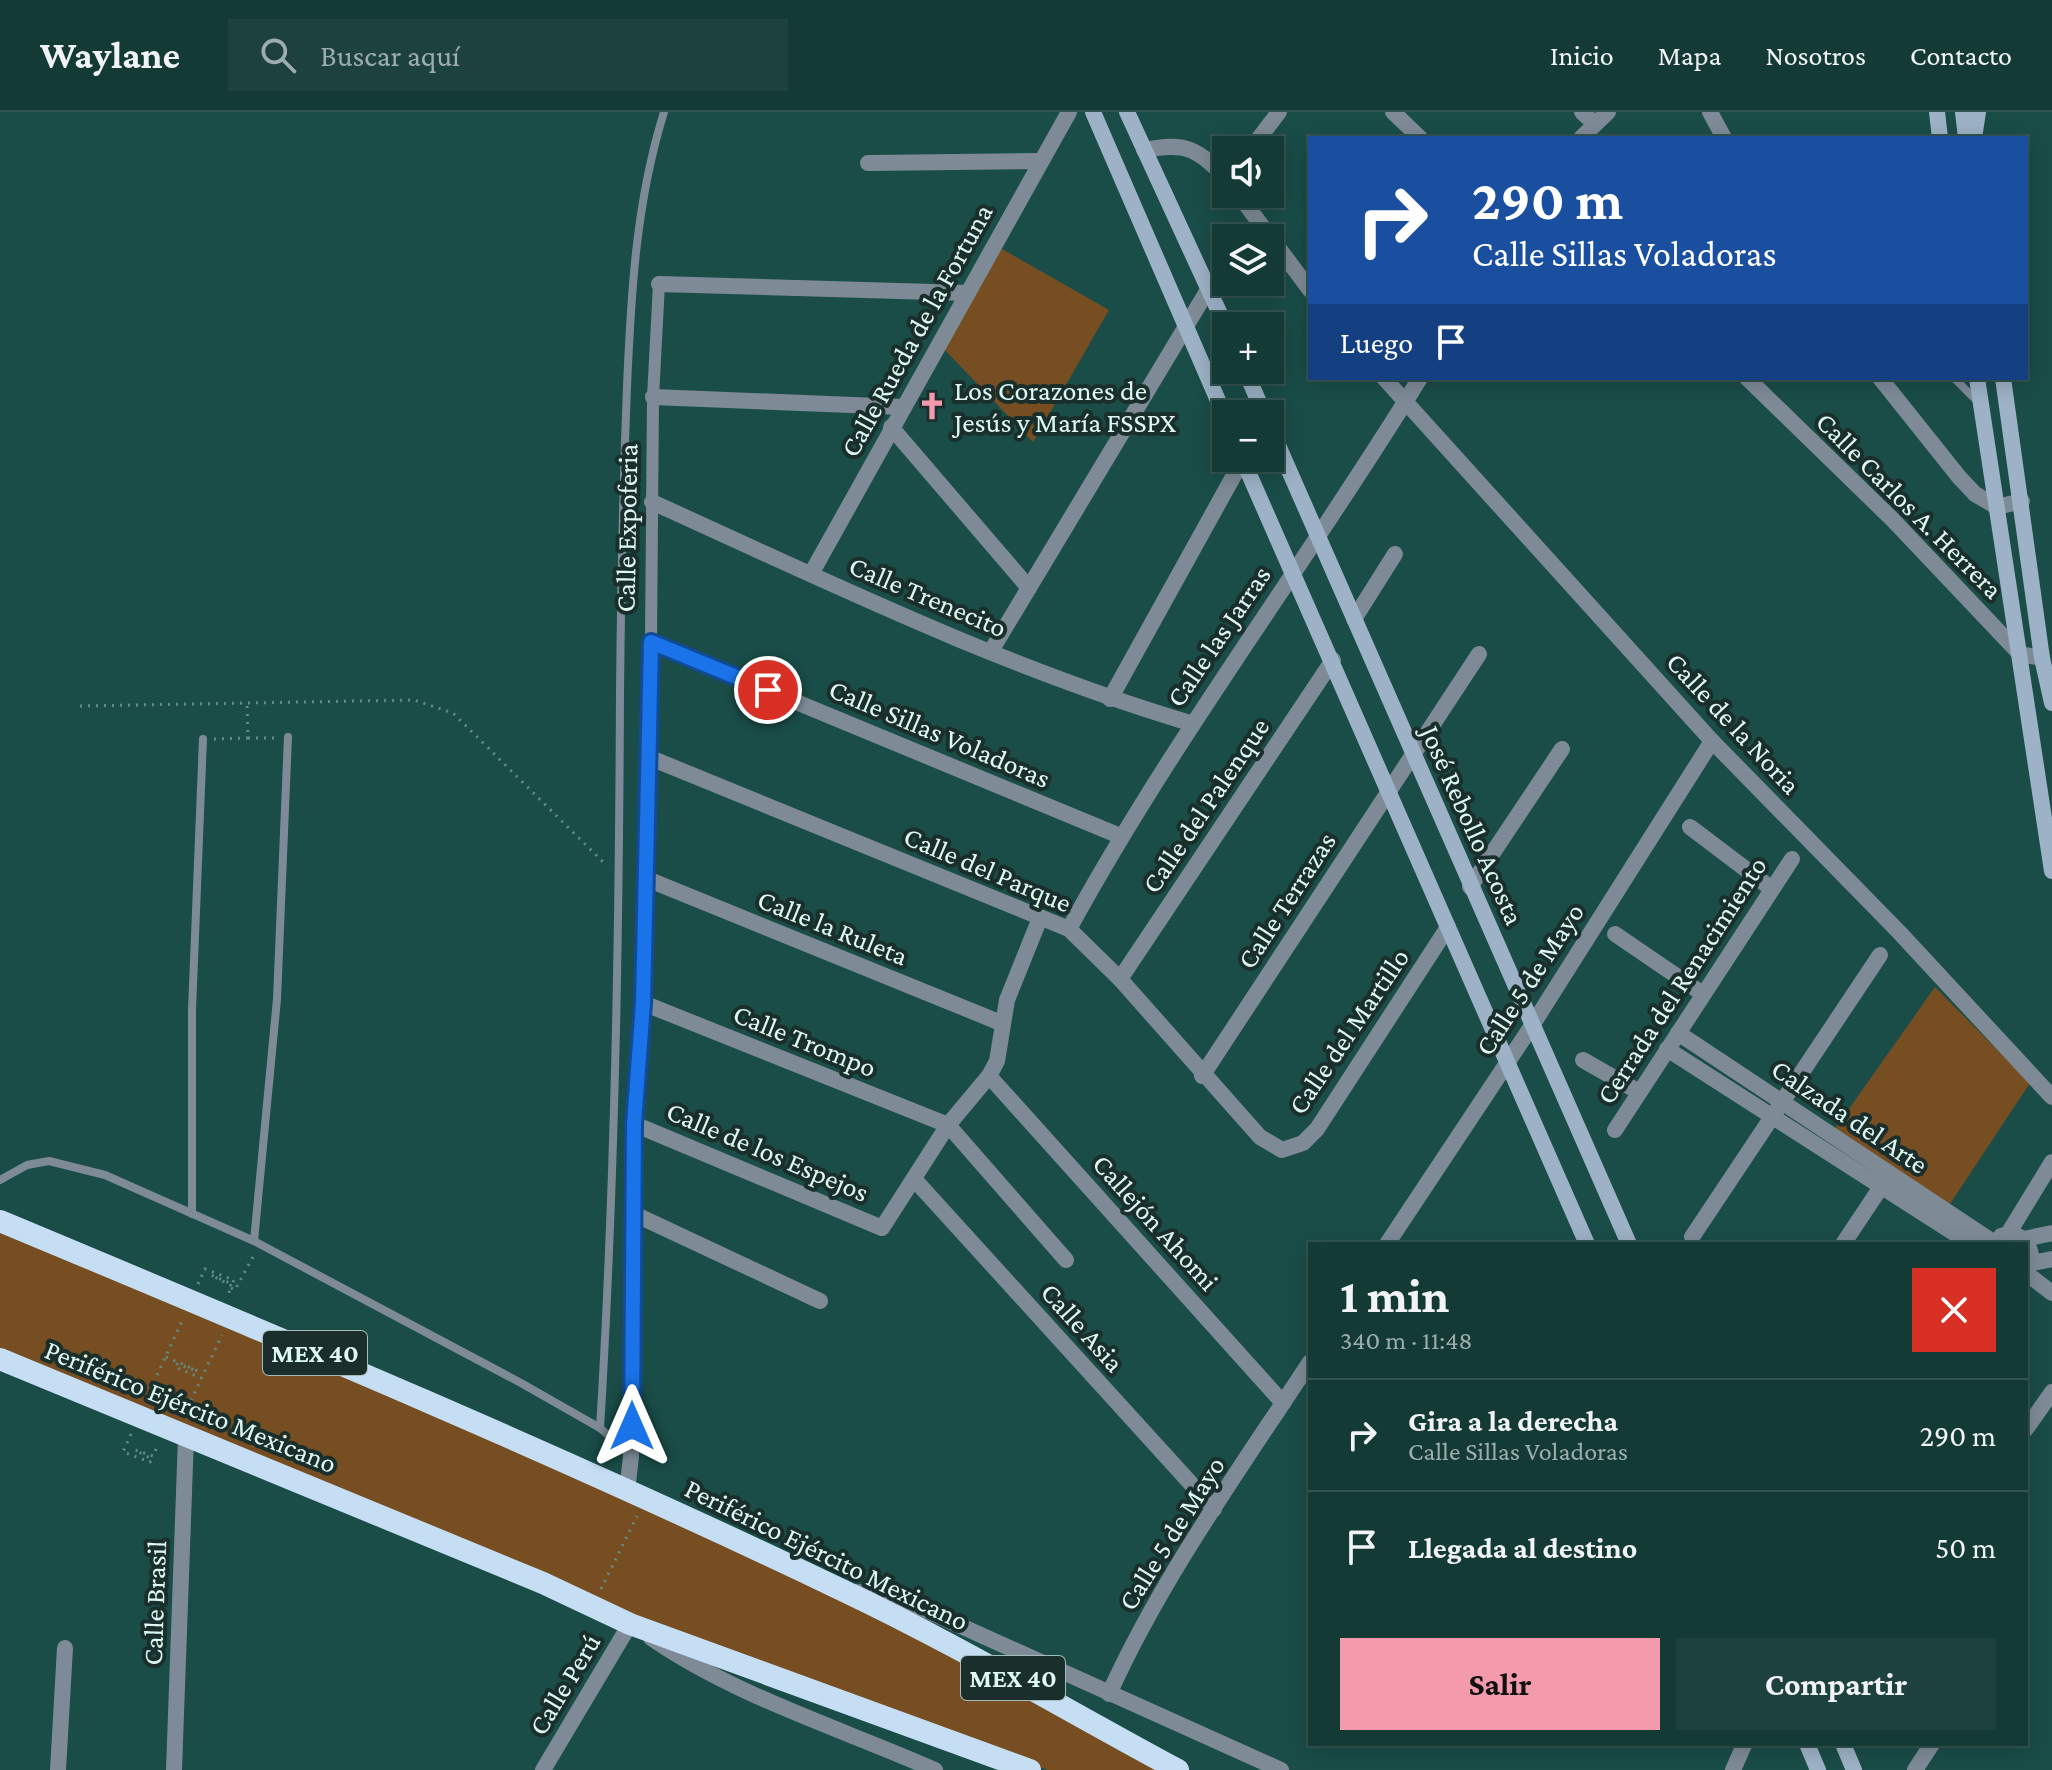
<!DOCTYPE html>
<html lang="es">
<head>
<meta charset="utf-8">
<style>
	body { margin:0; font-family:"Crimson Pro",serif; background:#1d413e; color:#f1f3f6; height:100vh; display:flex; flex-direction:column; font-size:30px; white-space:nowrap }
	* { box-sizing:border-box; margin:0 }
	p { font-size:26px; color:#9dadad }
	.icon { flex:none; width:44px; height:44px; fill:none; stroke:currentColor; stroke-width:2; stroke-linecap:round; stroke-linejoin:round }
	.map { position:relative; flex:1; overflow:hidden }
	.details { position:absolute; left:1308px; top:1130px; width:720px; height:504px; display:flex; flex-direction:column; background:#143a36; border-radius:0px; box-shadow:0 4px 20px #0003,0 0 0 2px #335451 }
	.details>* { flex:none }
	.hud { position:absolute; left:1308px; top:24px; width:720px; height:244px; border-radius:0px; box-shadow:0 4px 20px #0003,0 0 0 2px #335451; background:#1a4fa0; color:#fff; overflow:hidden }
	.tools { position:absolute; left:1212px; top:24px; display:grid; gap:16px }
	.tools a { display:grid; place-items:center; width:72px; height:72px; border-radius:0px; background:#143a36; box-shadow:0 4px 20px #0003,0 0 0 2px #335451; font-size:40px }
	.pin { position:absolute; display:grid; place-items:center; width:68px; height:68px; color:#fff; margin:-34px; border:4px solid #fff; border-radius:50%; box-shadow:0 2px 8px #0007 }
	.me { position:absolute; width:88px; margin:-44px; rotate:0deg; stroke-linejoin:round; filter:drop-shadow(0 0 6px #0008) }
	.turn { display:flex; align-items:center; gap:28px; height:168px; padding:0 32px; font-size:36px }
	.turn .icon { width:104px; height:104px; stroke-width:2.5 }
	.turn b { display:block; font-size:56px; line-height:68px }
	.then { display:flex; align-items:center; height:76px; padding:0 32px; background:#0003; gap:16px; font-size:30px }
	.round { display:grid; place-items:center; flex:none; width:84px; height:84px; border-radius:0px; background:#1d413e }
	.headline { display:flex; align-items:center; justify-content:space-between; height:136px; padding:0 32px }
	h1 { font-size:48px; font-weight:700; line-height:60px }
	.button { display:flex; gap:16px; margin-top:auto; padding:16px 32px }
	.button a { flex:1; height:92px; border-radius:0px; background:#f39aac; color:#111; font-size:32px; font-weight:700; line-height:92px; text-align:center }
	.button a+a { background:#1d413e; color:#f1f3f6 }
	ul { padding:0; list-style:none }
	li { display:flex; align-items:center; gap:24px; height:112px; padding:0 32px; border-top:2px solid #335451 }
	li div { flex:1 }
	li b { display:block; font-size:30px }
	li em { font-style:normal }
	header { display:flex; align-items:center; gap:48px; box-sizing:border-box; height:112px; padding:0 40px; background:#143a36; border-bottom:2px solid #335451 }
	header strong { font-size:38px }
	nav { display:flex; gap:44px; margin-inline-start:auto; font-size:28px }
	.search { width:560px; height:72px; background:#1d413e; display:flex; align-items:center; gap:20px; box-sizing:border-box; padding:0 28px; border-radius:0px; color:#9dadad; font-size:30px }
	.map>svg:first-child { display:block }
</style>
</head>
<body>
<header>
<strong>Waylane</strong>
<div class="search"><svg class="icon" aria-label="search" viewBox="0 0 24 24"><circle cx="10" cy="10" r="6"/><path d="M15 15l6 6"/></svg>Buscar aquí</div>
<nav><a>Inicio</a><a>Mapa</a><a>Nosotros</a><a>Contacto</a></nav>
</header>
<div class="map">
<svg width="2052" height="1658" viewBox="0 0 2052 1658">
	<rect width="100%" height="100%" fill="#1a4d48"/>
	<g fill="#764e21">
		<polygon points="995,133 1109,198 1033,330 939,232"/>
		<polygon points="1935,875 2030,971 1948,1095 1834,1018"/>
		<polygon points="0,1119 239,1217 846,1485 1163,1658 1048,1658 904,1610 646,1515 0,1237"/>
	</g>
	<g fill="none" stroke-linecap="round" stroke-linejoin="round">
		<g stroke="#648d89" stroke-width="3" stroke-dasharray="2 6" stroke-linecap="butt">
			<polyline points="80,594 414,588 453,601 605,752"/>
			<polyline points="248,626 276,626"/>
			<polyline points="214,627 248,626 247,592"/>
			<polyline points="198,1172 205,1157 234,1168 232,1172 211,1163 232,1174 228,1182"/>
			<polyline points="231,1176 235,1178 254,1143"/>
			<polyline points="166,1245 198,1259 177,1252 175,1255 201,1266"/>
			<polyline points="147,1285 182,1209"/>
			<polyline points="184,1303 222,1223"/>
			<polyline points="131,1322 123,1340 150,1350 152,1347 135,1338 153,1344 158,1333"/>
			<polyline points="601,1477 637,1404"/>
		</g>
		<g stroke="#7e8b97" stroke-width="8">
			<polyline points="1954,266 1979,291"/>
			<polyline points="0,1068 27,1053 49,1049 105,1063 254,1129 521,1271 600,1316 631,1343"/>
			<polyline points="192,1102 192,898 203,627"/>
			<polyline points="254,1129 277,887 288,625"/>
			<path d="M600,1316C615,1071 619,826 620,580C621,478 623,377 627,275C631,181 636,90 664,0"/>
		</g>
		<polyline stroke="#7e8b97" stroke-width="12" points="651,530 653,285 659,172"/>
		<g stroke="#7e8b97" stroke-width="16">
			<polyline points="1393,0 1420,26"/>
			<polyline points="1582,0 1594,11"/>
			<polyline points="1710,0 1724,26"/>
			<polyline points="1581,26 1608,0"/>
			<path d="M1144,38C1186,30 1196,36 1226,66"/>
			<polyline points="1250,38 1279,0"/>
			<polyline points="868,51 1040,49"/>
			<polyline points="1238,82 1310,178"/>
			<polyline points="659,172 967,181"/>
			<polyline points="1384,266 1712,629 1899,820 2052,985"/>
			<polyline points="1747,266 1893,408 2020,542 2042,546"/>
			<polyline points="1880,266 1959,365 1975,382 1997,395 2022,389"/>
			<polyline points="653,285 902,295"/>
			<polyline points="891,315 1029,476"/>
			<path d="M652,390C828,470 1005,556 1190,611"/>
			<polyline points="811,462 1069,0"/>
			<polyline points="1354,507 1395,442"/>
			<polyline points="991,539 1209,176"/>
			<polyline points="1110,587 1243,347"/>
			<polyline points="648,645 1069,817 1120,867 1260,1025 1282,1038 1303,1031 1317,1017 1448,815"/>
			<polyline points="1690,715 1772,777"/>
			<polyline points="647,767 1001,911"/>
			<polyline points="1470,775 1562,637"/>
			<path d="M1069,817C1174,625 1306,452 1420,266"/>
			<polyline points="1615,822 1703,882"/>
			<polyline points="1120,867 1333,548"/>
			<polyline points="643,891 948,1013 1066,1148"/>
			<polyline points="1678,921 1993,1130"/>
			<polyline points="1667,937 1971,1132"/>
			<polyline points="1583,948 1639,980"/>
			<polyline points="989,964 1283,1291"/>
			<polyline points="1202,964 1479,542"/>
			<polyline points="634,1012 882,1116 948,1013 989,964 997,949 1007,888 1040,806"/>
			<polyline points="1615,1018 1792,747"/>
			<polyline points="914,1067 1214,1397"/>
			<polyline points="632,1101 820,1189"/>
			<polyline points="2008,1122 2052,1050"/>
			<path d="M2001,1124C2017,1119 2028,1127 2031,1143L2026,1155"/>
			<polyline points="1692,1125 1880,843"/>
			<polyline points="2024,1127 2052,1121"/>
			<polyline points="1387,1132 1533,912 1712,629"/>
			<polyline points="1843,1132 1887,1066"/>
			<polyline points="2028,1152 2052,1147"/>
			<polyline points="2026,1161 2052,1181"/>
			<polyline points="2026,1317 2052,1280"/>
			<polyline points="627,1380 631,1344 634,1012 643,891 651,530 1120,724"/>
			<path d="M1109,1582C1162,1465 1240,1357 1310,1250"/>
			<polyline points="58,1658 65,1536"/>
			<polyline points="174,1658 186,1325"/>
			<polyline points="543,1658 630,1512"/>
			<polyline points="1733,1658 1744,1633"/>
			<polyline points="1915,1658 1932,1632"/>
		</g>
		<g stroke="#7e8b97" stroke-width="16">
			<polyline points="852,1480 875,1481 903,1488 1281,1658"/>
			<path d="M651,1526C737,1585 840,1616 935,1658"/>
		</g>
		<g stroke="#9db2c6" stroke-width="16">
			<polyline points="1093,0 1226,307"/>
			<polyline points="1127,0 1226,215"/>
			<polyline points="1937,0 1940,26"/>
			<polyline points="1963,0 1966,26"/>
			<polyline points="1974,26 1978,0"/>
			<polyline points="1245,258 1264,302"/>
			<polyline points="1977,266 2052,759"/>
			<polyline points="2003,266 2042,546 2052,591"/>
			<polyline points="1270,315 1629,1132"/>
			<polyline points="1242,346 1587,1132"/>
			<polyline points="1807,1632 1818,1658"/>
			<polyline points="1843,1632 1854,1658"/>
		</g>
		<g stroke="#c6def4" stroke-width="22">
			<path d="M0,1109C283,1227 567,1346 844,1479C958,1533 1066,1598 1178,1658"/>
			<polyline points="0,1247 543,1471 630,1512 1030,1658"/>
		</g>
	</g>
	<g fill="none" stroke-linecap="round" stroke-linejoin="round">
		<defs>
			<polyline id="route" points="632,1314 634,1012 643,891 651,530 768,578"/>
		</defs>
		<use href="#route" stroke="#114b97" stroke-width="20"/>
		<use href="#route" stroke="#1a73e8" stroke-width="14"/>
	</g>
	<defs>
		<symbol id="church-bare" viewBox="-9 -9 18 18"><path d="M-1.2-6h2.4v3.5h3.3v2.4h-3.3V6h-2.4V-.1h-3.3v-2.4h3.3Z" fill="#f39aac" stroke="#1a2f2c" stroke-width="2.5" paint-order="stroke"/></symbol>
	</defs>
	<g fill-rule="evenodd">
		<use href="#church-bare" x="912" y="274" width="40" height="40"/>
	</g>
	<g text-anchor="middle" stroke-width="8" stroke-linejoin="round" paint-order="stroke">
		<g fill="#1a2f2c" stroke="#a3bcb8" stroke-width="2">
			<rect x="263" y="1219" width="104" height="44" rx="6"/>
			<rect x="961" y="1544" width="104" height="44" rx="6"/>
		</g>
		<g font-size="26" font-weight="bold" fill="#def8f4">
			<text x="315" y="1250">MEX 40</text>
			<text x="1013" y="1575">MEX 40</text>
		</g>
		<g font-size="28" fill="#def8f4" stroke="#1a2f2c">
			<text transform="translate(916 218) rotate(-61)" y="10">Calle Rueda de la Fortuna</text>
			<text transform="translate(1910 393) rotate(45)" y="10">Calle Carlos A. Herrera</text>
			<text transform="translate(626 416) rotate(-89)" y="10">Calle Expoferia</text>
			<text transform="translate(928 484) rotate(23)" y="10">Calle Trenecito</text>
			<text transform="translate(1218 524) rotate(-56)" y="10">Calle las Jarras</text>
			<text transform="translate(1734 611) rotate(47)" y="10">Calle de la Noria</text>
			<text transform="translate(940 621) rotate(23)" y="10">Calle Sillas Voladoras</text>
			<text transform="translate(1205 693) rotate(-56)" y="10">Calle del Palenque</text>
			<text transform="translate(1473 713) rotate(66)" y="10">José Rebollo Acosta</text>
			<text transform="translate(988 757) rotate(23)" y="10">Calle del Parque</text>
			<text transform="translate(1286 788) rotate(-57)" y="10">Calle Terrazas</text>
			<text transform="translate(833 815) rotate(22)" y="10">Calle la Ruleta</text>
			<text transform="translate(1529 867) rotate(-57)" y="10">Calle 5 de Mayo</text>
			<text transform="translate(1681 868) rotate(-57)" y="10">Cerrada del Renacimiento</text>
			<text transform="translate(1348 919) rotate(-56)" y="10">Calle del Martillo</text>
			<text transform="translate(805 928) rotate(22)" y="10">Calle Trompo</text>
			<text transform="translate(1850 1004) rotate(34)" y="10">Calzada del Arte</text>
			<text transform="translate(768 1039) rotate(23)" y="10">Calle de los Espejos</text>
			<text transform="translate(1156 1110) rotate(48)" y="10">Callejón Ahomi</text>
			<text transform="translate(1083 1215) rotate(48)" y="10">Calle Asia</text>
			<text transform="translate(191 1294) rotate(22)" y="10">Periférico Ejército Mexicano</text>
			<text transform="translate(1171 1421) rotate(-58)" y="10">Calle 5 de Mayo</text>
			<text transform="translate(827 1442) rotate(26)" y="10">Periférico Ejército Mexicano</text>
			<text transform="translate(154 1491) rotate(-88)" y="10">Calle Brasil</text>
			<text transform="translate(564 1572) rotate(-59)" y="10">Calle Perú</text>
		</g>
		<g font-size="28" fill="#def8f4" stroke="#1a2f2c" text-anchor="start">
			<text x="954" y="288">Los Corazones de<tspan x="954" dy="32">Jesús y María FSSPX</tspan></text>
		</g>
	</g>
</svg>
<div class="tools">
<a><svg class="icon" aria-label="sound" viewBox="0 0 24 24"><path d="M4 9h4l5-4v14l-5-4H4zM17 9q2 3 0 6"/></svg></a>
<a><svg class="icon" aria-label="layers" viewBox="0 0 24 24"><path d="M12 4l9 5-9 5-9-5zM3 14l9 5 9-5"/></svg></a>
<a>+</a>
<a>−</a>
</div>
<div class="pin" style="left:768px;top:578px;background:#d93025"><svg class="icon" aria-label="arrive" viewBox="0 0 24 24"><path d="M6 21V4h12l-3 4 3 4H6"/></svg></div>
<svg class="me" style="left:632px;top:1314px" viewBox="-20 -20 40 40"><path d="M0-17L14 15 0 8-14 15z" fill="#1a73e8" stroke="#fff" stroke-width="4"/></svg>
<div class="hud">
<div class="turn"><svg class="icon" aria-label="right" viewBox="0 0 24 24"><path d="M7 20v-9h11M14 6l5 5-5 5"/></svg><div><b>290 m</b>Calle Sillas Voladoras</div></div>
<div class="then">Luego<svg class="icon" aria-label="arrive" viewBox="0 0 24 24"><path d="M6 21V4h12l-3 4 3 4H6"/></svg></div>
</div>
<section class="details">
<div class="headline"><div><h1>1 min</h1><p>340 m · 11:48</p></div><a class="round" style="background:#d93025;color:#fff"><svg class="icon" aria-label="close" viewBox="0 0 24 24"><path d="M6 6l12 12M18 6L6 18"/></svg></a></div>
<ul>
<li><svg class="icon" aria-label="right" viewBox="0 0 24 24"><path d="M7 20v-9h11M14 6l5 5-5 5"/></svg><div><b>Gira a la derecha</b><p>Calle Sillas Voladoras</p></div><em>290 m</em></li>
<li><svg class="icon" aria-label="arrive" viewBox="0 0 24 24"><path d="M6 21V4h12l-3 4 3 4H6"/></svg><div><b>Llegada al destino</b></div><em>50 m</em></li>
</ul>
<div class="button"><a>Salir</a><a>Compartir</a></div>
</section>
</div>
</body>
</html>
